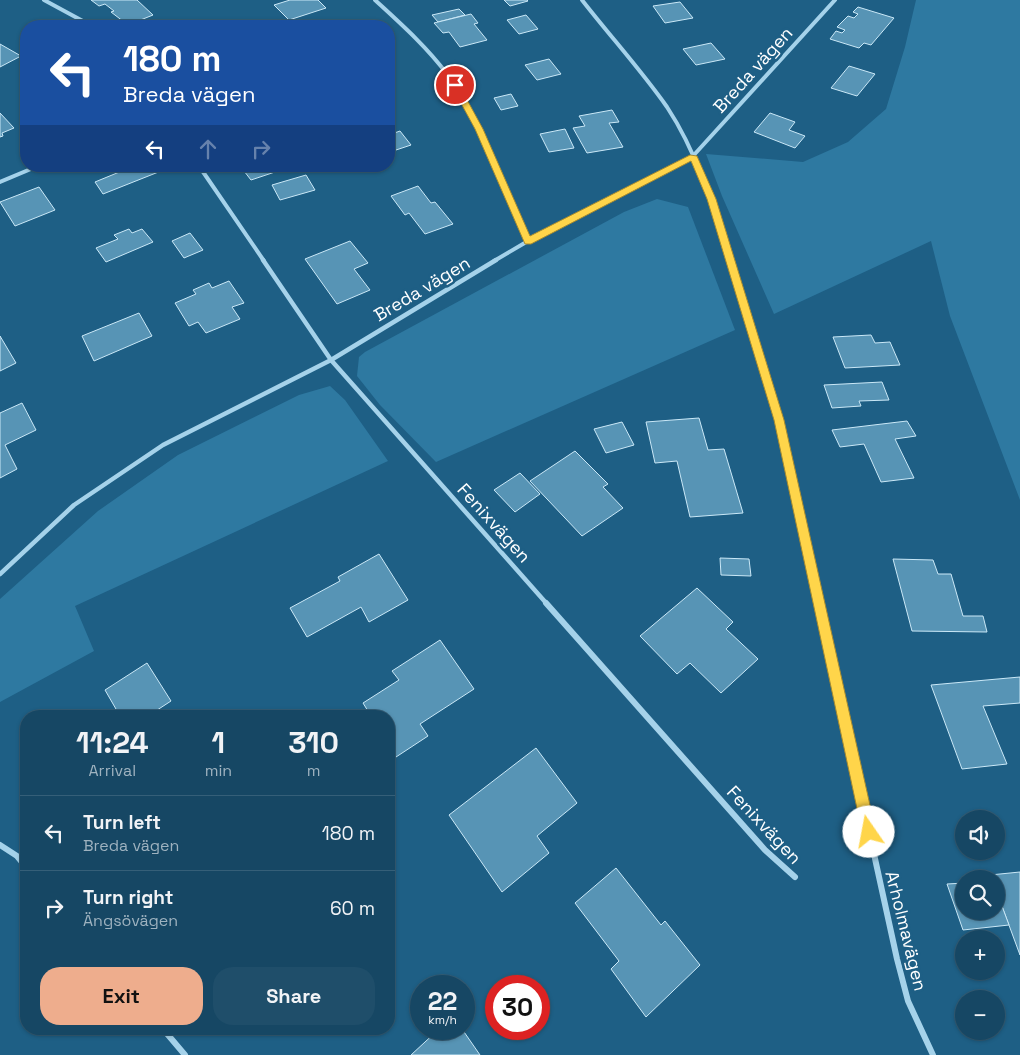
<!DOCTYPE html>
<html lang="en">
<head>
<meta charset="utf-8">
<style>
	body { margin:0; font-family:"Space Grotesk",sans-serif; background:#1f4e6a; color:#f1f3f6; height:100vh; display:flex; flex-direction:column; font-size:19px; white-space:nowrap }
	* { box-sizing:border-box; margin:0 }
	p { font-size:16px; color:#9eb2bf }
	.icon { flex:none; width:28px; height:28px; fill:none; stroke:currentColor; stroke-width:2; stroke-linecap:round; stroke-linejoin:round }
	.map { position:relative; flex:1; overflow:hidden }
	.drawer { position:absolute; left:20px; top:710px; width:375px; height:325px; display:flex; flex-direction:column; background:#164764; border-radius:20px; box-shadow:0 1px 4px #0004,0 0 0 1px #355f78 }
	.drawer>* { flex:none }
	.guide { position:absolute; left:20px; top:20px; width:375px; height:152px; border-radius:20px; box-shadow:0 1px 4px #0004,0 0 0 1px #355f78; background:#1a4fa0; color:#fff; overflow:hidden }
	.controls { position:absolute; left:955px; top:810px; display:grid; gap:10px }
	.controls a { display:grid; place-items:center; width:50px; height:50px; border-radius:50%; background:#164764; box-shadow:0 1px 4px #0004,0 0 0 1px #355f78; font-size:25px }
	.speed { position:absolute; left:410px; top:975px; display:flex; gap:10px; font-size:25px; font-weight:700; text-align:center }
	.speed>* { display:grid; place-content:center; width:65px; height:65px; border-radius:50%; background:#164764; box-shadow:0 1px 4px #0004,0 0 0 1px #355f78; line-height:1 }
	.speed small { font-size:12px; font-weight:400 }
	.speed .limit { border:8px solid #d22; background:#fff; color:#111 }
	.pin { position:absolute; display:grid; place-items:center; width:42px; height:42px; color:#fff; margin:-21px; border:2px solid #fff; border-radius:50%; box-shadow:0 1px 5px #0007 }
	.me { position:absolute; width:55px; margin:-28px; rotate:348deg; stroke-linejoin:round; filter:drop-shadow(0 0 4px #0008) }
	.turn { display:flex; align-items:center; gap:18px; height:105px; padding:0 20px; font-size:22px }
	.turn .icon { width:65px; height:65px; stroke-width:2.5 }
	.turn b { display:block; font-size:35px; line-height:42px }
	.lanes { display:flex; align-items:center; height:48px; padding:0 20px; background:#0003; justify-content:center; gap:25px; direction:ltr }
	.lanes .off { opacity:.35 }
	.eta { display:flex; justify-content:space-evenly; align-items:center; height:85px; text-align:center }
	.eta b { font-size:30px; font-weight:700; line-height:35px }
	.action { display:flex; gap:10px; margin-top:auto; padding:10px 20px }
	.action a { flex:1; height:58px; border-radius:20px; background:#eead8d; color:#111; font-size:20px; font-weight:700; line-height:58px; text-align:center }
	.action a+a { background:#1f4e6a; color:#f1f3f6 }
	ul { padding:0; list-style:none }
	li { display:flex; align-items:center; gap:15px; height:75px; padding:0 20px; border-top:1px solid #355f78 }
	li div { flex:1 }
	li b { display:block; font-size:19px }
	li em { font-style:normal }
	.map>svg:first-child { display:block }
</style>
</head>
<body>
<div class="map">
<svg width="1020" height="1055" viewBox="0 0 1020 1055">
	<rect width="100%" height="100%" fill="#1e5f85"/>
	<g fill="#2e79a1">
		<polygon points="916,0 1020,0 1020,500 950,316 931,241 774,314 722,196 706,154 803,162 848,142 886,109 905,47"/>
		<polygon points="657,199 688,207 735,330 436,462 380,405 357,376 359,357 365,352 624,212"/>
		<polygon points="330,386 345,400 388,461 75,606 94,651 0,702 0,599 98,511 178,455 299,395"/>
	</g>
	<g fill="#5794b5" stroke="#cae8f7">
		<polygon points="91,0 137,0 153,15 128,25 111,12 114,11 105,4 99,6"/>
		<polygon points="290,0 318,0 326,8 289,20 274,5"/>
		<polygon points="504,0 527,0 528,1 510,6"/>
		<polygon points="680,2 693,18 665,23 653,6"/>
		<polygon points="858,7 894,18 871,45 864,43 859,48 830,39 836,31 842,33 845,30 837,27 848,16 854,18 858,14 853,12"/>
		<polygon points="459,9 465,15 438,22 432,15"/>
		<polygon points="471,14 478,23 474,24 487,40 460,47 449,32 443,33 434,23"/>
		<polygon points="526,15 538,29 519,34 507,20"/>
		<polygon points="711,43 725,59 696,65 683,49"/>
		<polygon points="0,44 21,56 0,67"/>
		<polygon points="549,59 561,74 537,80 525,65"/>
		<polygon points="849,66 875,74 857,96 831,88"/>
		<polygon points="511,94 518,106 501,110 494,98"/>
		<polygon points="612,110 619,122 609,123 623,147 587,153 573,128 585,126 579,116"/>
		<polygon points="0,113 14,128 2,133 3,136 0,137"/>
		<polygon points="770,113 795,122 789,130 805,136 795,148 754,132"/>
		<polygon points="565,129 574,148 549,152 540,134"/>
		<polygon points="400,131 411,145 390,152 389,135"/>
		<polygon points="134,166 157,166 161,171 103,194 95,182"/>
		<polygon points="257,166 271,166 275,172 251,180 244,171"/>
		<polygon points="306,175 315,190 280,200 272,185"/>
		<polygon points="418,186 431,203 435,202 453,224 425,234 409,213 405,215 391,196"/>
		<polygon points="39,187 55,210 15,226 0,202"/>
		<polygon points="129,229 132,233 142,229 153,242 106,262 96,248 118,239 114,235"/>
		<polygon points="190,233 203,250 184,258 172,241"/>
		<polygon points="350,241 368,263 354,269 370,290 337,304 305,259"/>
		<polygon points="229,281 244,303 232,307 240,319 206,333 198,322 189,326 175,303 196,294 193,290 209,283 212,288"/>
		<polygon points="139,313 152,336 94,361 82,336"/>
		<polygon points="871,335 875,343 890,342 900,365 845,368 833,337"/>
		<polygon points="0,336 16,363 0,371"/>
		<polygon points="882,382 889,400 859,401 861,406 832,408 824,385"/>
		<polygon points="22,403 36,430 5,445 17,469 0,478 0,413"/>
		<polygon points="699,418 708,450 724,449 743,513 690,517 677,461 655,463 646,422"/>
		<polygon points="907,421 916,436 895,439 914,478 881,482 864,444 840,447 832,430"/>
		<polygon points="622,422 634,445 606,453 594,429"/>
		<polygon points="575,451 608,484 603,487 623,508 582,536 530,481"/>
		<polygon points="520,473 540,494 515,512 494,490"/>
		<polygon points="379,554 408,600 369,622 361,607 307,637 290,608 340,581 338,577"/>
		<polygon points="720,558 749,559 751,576 721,575"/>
		<polygon points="893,559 933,560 938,574 951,574 963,616 983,616 987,632 912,631"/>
		<polygon points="697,588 733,622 726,629 758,659 721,693 690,663 677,674 640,636"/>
		<polygon points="440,640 474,689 420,724 428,736 396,757 389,745 389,716 371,716 363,703 399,680 392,671"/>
		<polygon points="147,663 171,701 148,716 120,716 105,690"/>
		<polygon points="1020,677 1020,703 983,706 1007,764 962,769 931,685"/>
		<polygon points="536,748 577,803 537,836 549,853 502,892 449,815"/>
		<polygon points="616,868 661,925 665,921 700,965 646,1017 611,969 619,961 575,903"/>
		<polygon points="1020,872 1020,955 996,890 996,879 992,879 990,875"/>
		<polygon points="964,883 964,911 996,911 996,890 1009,925 963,930 947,884"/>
		<polygon points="439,1029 462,1029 480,1055 411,1055"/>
	</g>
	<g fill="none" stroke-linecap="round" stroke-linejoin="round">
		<g stroke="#a5d2ea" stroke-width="4">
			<polyline points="44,0 92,26"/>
			<path d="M375,0C400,23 426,46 447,74C483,124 503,185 528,241"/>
			<path d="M582,0C610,36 641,70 667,107C698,154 714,209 730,261"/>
			<polyline points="199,166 264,261"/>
			<polyline points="0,182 38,166"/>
			<polyline points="494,261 528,241 693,156 835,0"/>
		</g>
		<g stroke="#a5d2ea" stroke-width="4.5">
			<polyline points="263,260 331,360 547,604"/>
			<polyline points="730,260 779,419 820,604"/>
			<polyline points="0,574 74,505 163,445 331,360 496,260"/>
		</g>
		<g stroke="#a5d2ea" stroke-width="6">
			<polyline points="546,603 765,850 795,877"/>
			<polyline points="819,603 897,959 908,1001 933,1055"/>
			<polyline points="0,845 17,856 26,867"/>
			<polyline points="163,1029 185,1055"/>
		</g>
	</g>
	<polygon fill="#ffd54a" stroke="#a68a30" points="455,83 459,85 483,129 530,236 690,155 697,156 716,199 784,420 876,832 874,837 869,839 864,837 862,832 774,420 707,199 691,161 531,244 525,244 475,129 451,85"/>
	<g text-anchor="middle" stroke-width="5" stroke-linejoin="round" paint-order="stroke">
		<g font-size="18" fill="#fff" stroke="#1e5f85">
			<text transform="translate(753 70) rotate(-48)" y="6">Breda vägen</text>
			<text transform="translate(422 289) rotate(-31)" y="6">Breda vägen</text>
			<text transform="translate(494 523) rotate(48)" y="6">Fenixvägen</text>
			<text transform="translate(764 825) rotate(47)" y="6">Fenixvägen</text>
			<text transform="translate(906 931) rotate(76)" y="6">Arholmavägen</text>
		</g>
	</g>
</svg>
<div class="controls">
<a><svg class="icon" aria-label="sound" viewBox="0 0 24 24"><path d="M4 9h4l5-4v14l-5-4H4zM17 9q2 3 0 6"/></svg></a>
<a><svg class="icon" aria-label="search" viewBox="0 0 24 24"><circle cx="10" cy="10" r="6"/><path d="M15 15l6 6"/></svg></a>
<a>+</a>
<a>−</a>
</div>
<div class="speed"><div>22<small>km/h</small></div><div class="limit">30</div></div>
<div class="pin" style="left:455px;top:85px;background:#d93025"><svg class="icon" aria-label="arrive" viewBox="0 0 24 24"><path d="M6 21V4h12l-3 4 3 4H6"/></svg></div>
<svg class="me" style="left:869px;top:832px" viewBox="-20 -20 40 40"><circle r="19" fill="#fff"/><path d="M0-13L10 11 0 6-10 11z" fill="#ffd54a"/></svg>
<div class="guide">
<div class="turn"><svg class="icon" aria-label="left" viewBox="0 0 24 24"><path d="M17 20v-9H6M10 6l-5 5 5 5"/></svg><div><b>180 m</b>Breda vägen</div></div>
<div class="lanes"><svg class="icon" aria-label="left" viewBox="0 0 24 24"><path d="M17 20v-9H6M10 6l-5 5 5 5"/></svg><svg class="icon off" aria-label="ahead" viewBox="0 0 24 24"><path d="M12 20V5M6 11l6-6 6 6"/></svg><svg class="icon off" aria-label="right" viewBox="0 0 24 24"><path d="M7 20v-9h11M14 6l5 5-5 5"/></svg></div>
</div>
<section class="drawer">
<div class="eta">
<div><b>11:24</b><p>Arrival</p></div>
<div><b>1</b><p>min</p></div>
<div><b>310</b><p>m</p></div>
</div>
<ul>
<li><svg class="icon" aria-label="left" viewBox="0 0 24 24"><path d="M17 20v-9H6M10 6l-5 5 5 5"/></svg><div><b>Turn left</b><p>Breda vägen</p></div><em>180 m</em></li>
<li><svg class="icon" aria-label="right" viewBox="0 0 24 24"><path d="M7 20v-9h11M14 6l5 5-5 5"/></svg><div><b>Turn right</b><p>Ängsövägen</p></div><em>60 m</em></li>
</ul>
<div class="action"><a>Exit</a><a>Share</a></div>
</section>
</div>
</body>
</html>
